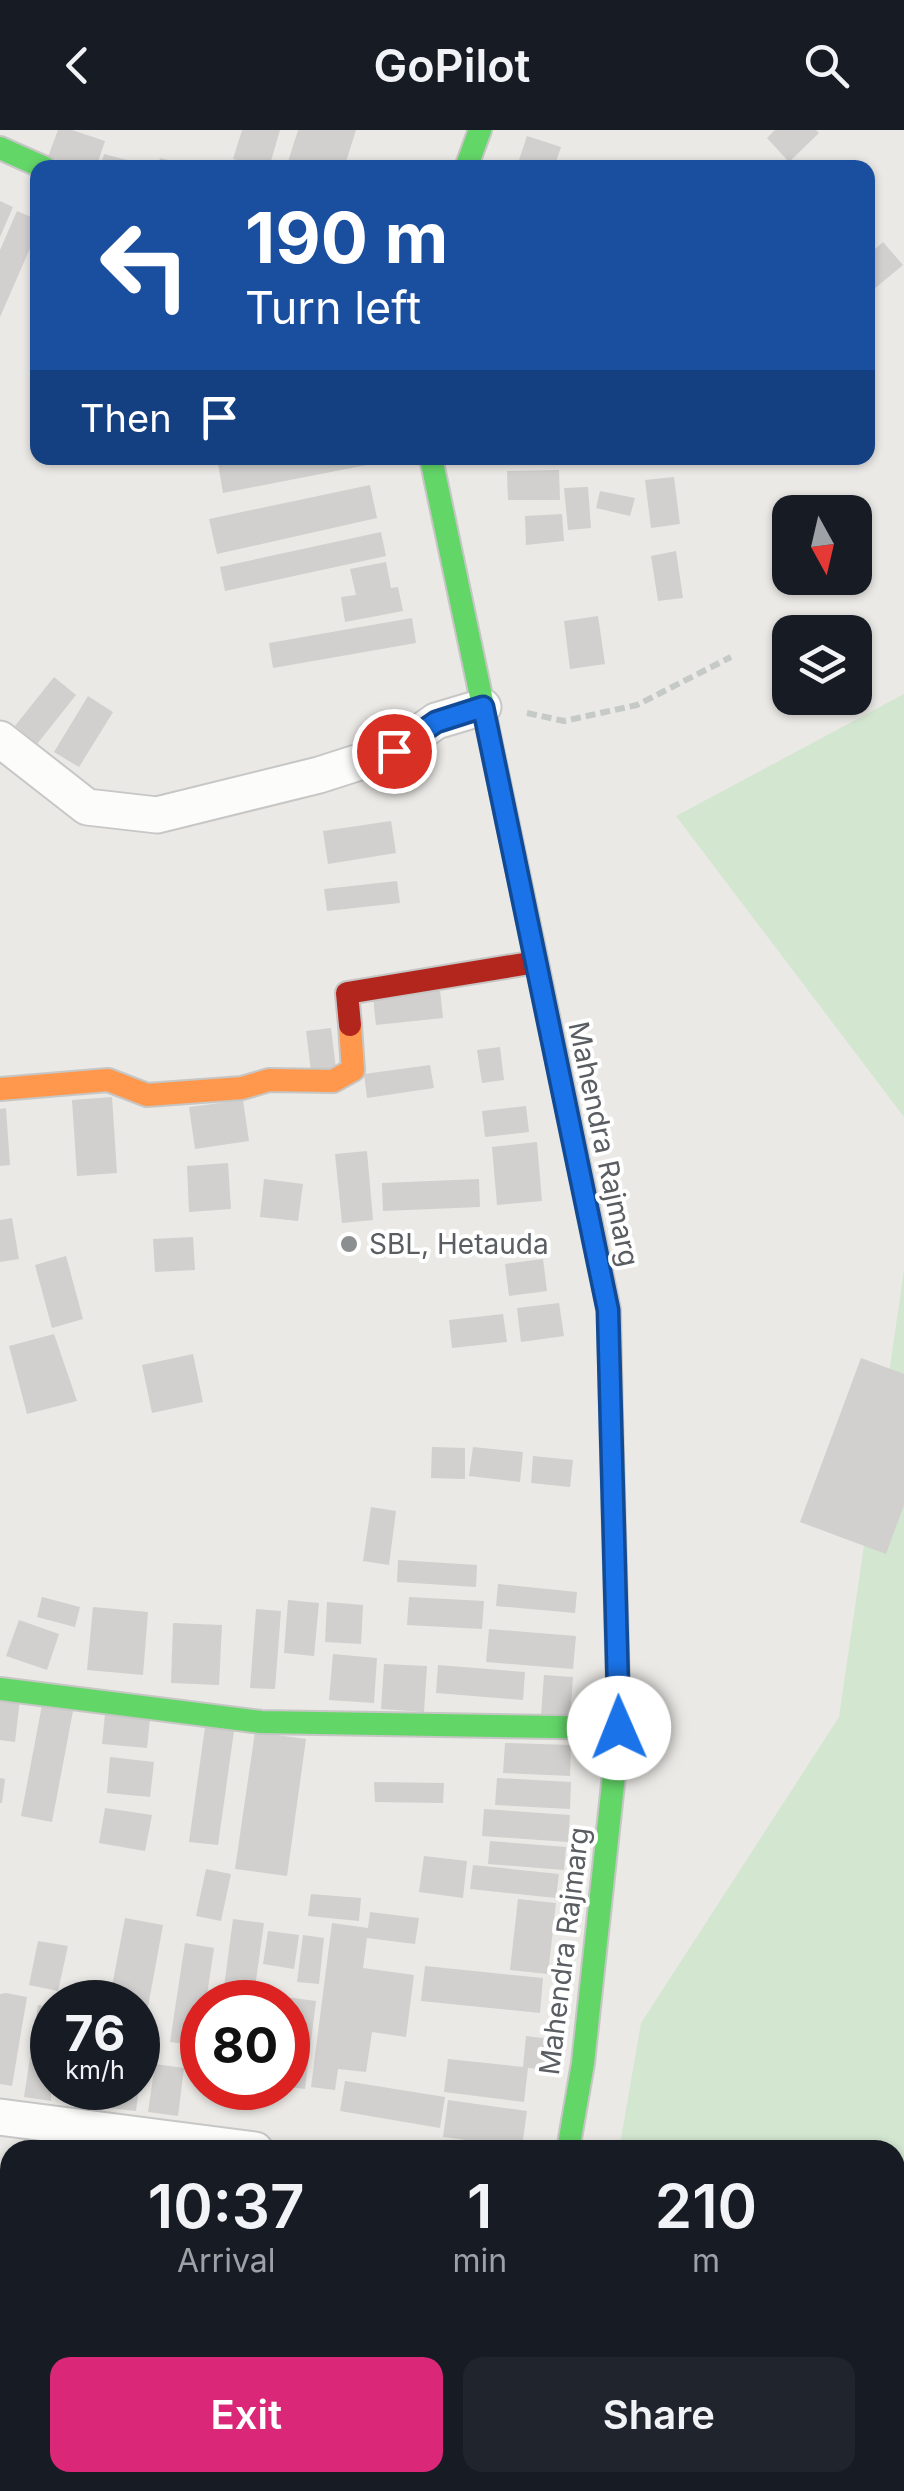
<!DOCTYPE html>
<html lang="en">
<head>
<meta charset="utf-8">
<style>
	body { margin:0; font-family:Inter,sans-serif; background:#20242c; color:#f1f3f6; height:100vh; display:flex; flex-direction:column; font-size:38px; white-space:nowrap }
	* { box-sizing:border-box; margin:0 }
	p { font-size:32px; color:#9ea1a6 }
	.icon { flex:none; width:55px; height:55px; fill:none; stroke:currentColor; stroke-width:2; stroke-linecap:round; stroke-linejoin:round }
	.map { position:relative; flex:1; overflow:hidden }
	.sheet { position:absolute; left:0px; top:2010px; width:905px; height:352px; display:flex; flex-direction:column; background:#171b24; border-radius:30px 30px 0 0; box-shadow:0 2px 8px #0004 }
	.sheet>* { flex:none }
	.banner { position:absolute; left:30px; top:30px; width:845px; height:305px; border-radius:20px; box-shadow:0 2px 8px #0004; background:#1a4fa0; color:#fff; overflow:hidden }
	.needle { width:65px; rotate:172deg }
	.tools { position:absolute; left:772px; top:365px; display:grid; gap:20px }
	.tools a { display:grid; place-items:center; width:100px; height:100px; border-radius:20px; background:#171b24; box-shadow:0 2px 8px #0004; font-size:50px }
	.speed { position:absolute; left:30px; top:1850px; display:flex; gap:20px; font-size:50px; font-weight:700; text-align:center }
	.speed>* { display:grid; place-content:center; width:130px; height:130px; border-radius:50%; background:#171b24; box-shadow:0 2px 8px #0004; line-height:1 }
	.speed small { font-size:25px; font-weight:400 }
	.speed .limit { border:15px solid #d22; background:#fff; color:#111 }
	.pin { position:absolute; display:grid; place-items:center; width:85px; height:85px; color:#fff; margin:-42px; border:5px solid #fff; border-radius:50%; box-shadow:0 2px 10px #0007 }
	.me { position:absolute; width:110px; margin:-55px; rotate:359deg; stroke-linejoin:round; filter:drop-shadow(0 0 8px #0008) }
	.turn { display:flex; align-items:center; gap:35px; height:210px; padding:0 50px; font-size:45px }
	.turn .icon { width:130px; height:130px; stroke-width:2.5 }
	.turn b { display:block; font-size:70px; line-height:85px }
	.then { display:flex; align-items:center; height:95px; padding:0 50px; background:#0003; gap:20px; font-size:38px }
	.eta { display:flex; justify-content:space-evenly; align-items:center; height:170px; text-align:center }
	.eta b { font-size:60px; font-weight:600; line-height:70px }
	.cta { display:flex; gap:20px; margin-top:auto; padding:20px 50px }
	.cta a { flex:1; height:115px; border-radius:20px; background:#db2777; color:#fff; font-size:40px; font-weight:600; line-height:115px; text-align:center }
	.cta a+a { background:#20242c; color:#f1f3f6 }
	header { display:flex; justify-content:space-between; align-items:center; height:130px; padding:0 50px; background:#171b24; font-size:45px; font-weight:600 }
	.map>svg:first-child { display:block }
</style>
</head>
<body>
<header><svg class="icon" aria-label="back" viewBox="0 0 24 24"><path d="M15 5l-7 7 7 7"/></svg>GoPilot<svg class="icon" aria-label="search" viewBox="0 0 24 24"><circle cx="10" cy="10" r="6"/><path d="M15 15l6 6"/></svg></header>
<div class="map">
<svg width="904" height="2361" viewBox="0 0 904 2361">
	<rect width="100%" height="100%" fill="#eae9e5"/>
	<g fill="#d3e6d0">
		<polygon points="904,564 904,987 676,686"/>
		<polygon points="904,1140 904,2361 561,2361 562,2352 895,2352 895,2020 619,2020 641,1893 839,1587"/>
	</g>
	<g fill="#d1d0ce">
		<polygon points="58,0 72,0 105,11 96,38 77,38 48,27"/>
		<polygon points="242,0 280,0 269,38 233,29"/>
		<polygon points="298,0 356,0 344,38 286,38"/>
		<polygon points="775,0 816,0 819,3 789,32 767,8"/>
		<polygon points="527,6 561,17 554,38 541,38 519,30"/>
		<polygon points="104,24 150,36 150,38 100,38"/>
		<polygon points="160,28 192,36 192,38 157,38"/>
		<polygon points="0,71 13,77 0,107"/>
		<polygon points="17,81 38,90 38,100 0,187 0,120"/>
		<polygon points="883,112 903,135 868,164 868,125"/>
		<polygon points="217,328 371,328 372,334 223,363"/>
		<polygon points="559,340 560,370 508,370 507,341"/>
		<polygon points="674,347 680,394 651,398 645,350"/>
		<polygon points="370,355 377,388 217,424 209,389"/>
		<polygon points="588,357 591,398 568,400 564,358"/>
		<polygon points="600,361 635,368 630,386 596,378"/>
		<polygon points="562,384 564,411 526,415 525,386"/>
		<polygon points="381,402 386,426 225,461 220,437"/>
		<polygon points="676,421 683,468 658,471 651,426"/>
		<polygon points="386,432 391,458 398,457 403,481 345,492 341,467 356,465 350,439"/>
		<polygon points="598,486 605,534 570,539 564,491"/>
		<polygon points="412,488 416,513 273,538 269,513"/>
		<polygon points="54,547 76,565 37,614 15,596"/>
		<polygon points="88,566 113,582 79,637 54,622"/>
		<polygon points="391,691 396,723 328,734 323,701"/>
		<polygon points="397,751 400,773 327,781 324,759"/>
		<polygon points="440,860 443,888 376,895 373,867"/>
		<polygon points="331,898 336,939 311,941 306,901"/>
		<polygon points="500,917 504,950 482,953 477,920"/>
		<polygon points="430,935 434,958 367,968 364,944"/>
		<polygon points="112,967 117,1043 77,1046 72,970"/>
		<polygon points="243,970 249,1011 195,1019 189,977"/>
		<polygon points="526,976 529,1002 485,1007 482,981"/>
		<polygon points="6,978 10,1035 0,1036 0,979"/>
		<polygon points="537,1012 542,1071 497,1075 492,1017"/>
		<polygon points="367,1021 373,1090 342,1093 335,1024"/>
		<polygon points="228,1033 231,1079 189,1082 187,1036"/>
		<polygon points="264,1049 303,1054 298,1091 260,1087"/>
		<polygon points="479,1049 480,1077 383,1081 382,1053"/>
		<polygon points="12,1088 19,1129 0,1132 0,1090"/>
		<polygon points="193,1107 195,1140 155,1142 153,1109"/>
		<polygon points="66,1126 83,1189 52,1198 35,1135"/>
		<polygon points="543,1129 547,1161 509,1166 505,1134"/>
		<polygon points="559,1173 564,1206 521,1212 517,1178"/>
		<polygon points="503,1184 507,1212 452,1218 449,1190"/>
		<polygon points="54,1204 77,1271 27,1284 9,1216"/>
		<polygon points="193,1224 203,1272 152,1283 142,1235"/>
		<polygon points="861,1228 904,1244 904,1375 886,1424 800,1392"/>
		<polygon points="432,1317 465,1318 465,1349 431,1348"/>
		<polygon points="473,1317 523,1322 520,1352 469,1346"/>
		<polygon points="533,1326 573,1330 570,1357 531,1353"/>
		<polygon points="371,1377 396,1381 389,1435 363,1431"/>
		<polygon points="398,1430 477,1435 476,1457 397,1452"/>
		<polygon points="498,1454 577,1462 575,1483 496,1476"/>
		<polygon points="42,1467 80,1477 75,1497 37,1487"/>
		<polygon points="409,1467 484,1471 482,1499 407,1495"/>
		<polygon points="288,1470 319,1473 314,1526 284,1523"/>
		<polygon points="327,1472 363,1475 361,1514 325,1512"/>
		<polygon points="93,1477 148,1482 143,1545 87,1540"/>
		<polygon points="256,1479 281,1481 275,1559 250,1558"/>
		<polygon points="19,1490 59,1504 47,1540 6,1526"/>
		<polygon points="173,1493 222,1495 219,1555 171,1553"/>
		<polygon points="489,1499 576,1506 573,1539 486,1532"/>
		<polygon points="333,1524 377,1528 374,1573 329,1570"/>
		<polygon points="384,1534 427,1536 424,1582 381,1579"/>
		<polygon points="438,1535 525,1542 523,1570 436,1563"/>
		<polygon points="544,1545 573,1547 570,1587 541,1585"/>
		<polygon points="0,1567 20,1569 15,1612 0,1610"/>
		<polygon points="42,1575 73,1581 52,1692 21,1686"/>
		<polygon points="105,1584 150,1589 147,1618 102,1614"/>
		<polygon points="205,1597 234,1601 218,1715 189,1712"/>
		<polygon points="255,1602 306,1609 287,1746 235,1739"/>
		<polygon points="505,1613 571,1615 570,1646 503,1643"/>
		<polygon points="110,1627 154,1632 150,1667 107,1663"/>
		<polygon points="0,1648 5,1649 2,1673 0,1673"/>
		<polygon points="497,1648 571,1652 570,1679 495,1675"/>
		<polygon points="374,1652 444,1653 443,1673 375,1672"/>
		<polygon points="105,1678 152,1685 145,1721 99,1713"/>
		<polygon points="484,1679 570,1685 568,1712 482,1706"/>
		<polygon points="490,1711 566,1717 564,1740 488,1734"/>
		<polygon points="424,1726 467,1731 463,1768 419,1762"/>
		<polygon points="473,1735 559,1744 556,1768 470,1759"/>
		<polygon points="206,1739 231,1744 221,1791 196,1786"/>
		<polygon points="311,1764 361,1768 359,1791 308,1786"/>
		<polygon points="518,1769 556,1773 548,1844 510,1840"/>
		<polygon points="370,1782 419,1788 415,1814 367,1808 363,1838 414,1845 406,1907 372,1902 366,1942 338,1939 335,1960 311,1957 332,1793 368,1798"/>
		<polygon points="125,1788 163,1795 147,1882 138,1880 138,1872 109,1872"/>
		<polygon points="233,1789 264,1793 253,1872 222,1872"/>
		<polygon points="268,1801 299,1805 294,1839 263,1834"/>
		<polygon points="303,1805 324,1808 319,1854 297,1852"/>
		<polygon points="38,1811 68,1816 58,1861 29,1855"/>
		<polygon points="185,1813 214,1818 206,1872 202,1872 200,1916 170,1912"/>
		<polygon points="425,1836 543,1848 540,1883 421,1871"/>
		<polygon points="6,1863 27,1867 12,1956 0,1954 0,1864"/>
		<polygon points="285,1867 316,1871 305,1959 288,1957 288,1872 284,1872"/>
		<polygon points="38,1875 52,1877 51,1971 24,1967"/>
		<polygon points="526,1906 559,1910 556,1940 528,1938 524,1972 444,1962 448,1929 523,1937"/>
		<polygon points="155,1934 184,1938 178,1986 148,1982"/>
		<polygon points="345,1951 445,1967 440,1998 340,1981"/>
		<polygon points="94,1958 139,1958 136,1981 92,1976"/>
		<polygon points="210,1958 242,1958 240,1971 209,1967"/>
		<polygon points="448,1970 527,1981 522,2017 443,2007"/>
		<polygon points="10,2352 49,2352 47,2361 9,2361"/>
	</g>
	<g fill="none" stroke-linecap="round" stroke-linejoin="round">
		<defs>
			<g id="street">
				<polyline points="0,609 87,677 157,685 319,645 394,621 436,591 483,577"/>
				<polyline points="0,1987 255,2020"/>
				<polyline points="113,2361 114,2352"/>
			</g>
			<g id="fast">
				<polyline points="0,18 45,38"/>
				<polyline points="466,38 480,0"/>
				<polyline points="431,328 538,838"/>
				<polyline points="0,1559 261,1592 619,1598"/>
				<polyline points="568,2020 583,1933 619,1598 611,1284"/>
				<polyline points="513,2361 514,2352"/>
			</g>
			<g id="slow">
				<polyline points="538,838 609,1180 611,1284"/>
				<polyline points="0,959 108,950 147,965 242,958 269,950 333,951 353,940 350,895"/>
			</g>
			<polyline id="jam" points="350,895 347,863 536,832"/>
		</defs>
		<use href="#street" stroke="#c7c7c7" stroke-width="39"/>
		<use href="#fast" stroke="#c6c6c5" stroke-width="26"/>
		<use href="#slow" stroke="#c6c6c5" stroke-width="26"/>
		<use href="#jam" stroke="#c6c6c5" stroke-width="26"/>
		<g stroke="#c5cac7" stroke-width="6" stroke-dasharray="10 5" stroke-linecap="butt">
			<polyline points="527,583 564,591 637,575 731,527"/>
			<polyline points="895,2138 904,2139"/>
		</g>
		<use href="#street" stroke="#fcfcfb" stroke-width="35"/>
		<use href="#fast" stroke="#63d668" stroke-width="22"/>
		<use href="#slow" stroke="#ff974d" stroke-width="22"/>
		<use href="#jam" stroke="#b3261e" stroke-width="22"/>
	</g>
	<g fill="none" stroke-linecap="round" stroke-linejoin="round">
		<defs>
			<polyline id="route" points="394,621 436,592 483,577 608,1180 619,1598"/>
		</defs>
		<use href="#route" stroke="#114b97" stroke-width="25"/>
		<use href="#route" stroke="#1a73e8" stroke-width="18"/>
	</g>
	<circle fill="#8c8f90" stroke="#fff" stroke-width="4" cx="349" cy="1114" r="10"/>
	<g text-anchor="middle" stroke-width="8" stroke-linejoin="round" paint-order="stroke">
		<g font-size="28" fill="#5a5e62" stroke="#fff">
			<text transform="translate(604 1014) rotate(78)" y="10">Mahendra Rajmarg</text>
			<text transform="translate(564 1821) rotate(-83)" y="10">Mahendra Rajmarg</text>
		</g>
		<g font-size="28" fill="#5a5e62" stroke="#fff" text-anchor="start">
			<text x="369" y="1124">SBL, Hetauda</text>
		</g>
	</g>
</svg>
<div class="tools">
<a><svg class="needle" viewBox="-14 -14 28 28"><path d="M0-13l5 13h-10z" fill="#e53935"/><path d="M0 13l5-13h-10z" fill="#9ea1a6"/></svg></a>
<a><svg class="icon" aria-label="layers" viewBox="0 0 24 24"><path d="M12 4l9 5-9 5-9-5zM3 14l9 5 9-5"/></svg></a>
</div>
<div class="speed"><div>76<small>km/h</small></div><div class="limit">80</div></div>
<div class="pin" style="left:394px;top:621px;background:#d93025"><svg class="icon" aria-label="arrive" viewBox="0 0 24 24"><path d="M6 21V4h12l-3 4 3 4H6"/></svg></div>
<svg class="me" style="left:619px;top:1598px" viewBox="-20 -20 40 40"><circle r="19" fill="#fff"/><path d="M0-13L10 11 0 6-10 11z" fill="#1a73e8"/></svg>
<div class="banner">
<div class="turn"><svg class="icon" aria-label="left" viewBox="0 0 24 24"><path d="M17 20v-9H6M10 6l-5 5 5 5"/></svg><div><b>190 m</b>Turn left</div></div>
<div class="then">Then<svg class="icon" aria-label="arrive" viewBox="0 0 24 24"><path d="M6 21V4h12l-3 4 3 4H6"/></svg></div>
</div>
<section class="sheet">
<div class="eta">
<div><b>10:37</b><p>Arrival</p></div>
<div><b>1</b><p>min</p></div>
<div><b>210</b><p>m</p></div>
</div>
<div class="cta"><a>Exit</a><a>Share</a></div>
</section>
</div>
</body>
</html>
